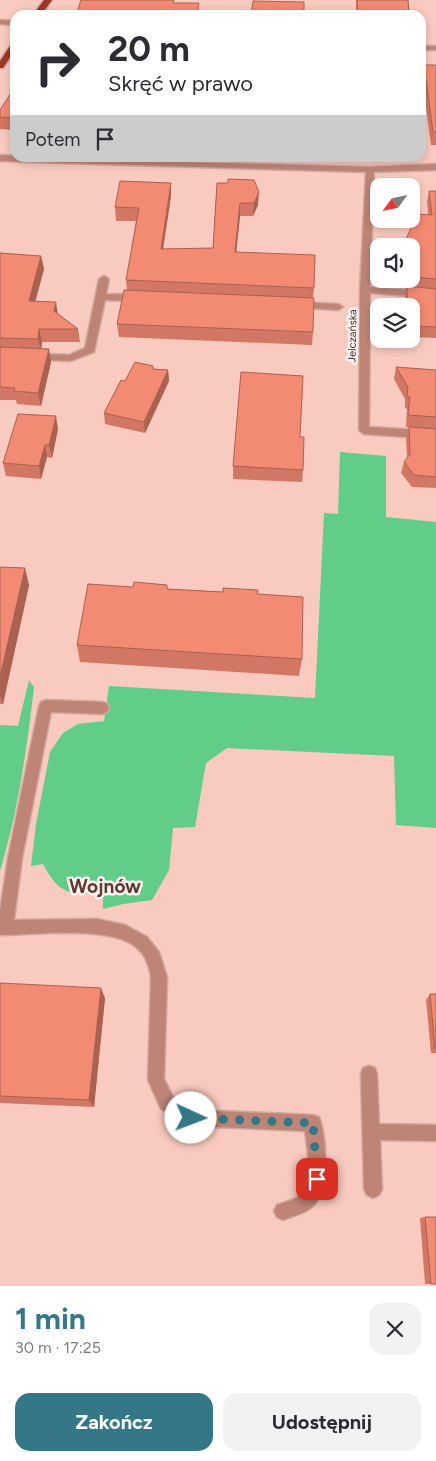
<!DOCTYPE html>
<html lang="pl">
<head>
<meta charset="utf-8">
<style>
	body { margin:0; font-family:Figtree,sans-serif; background:#f2f2f3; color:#2b2b33; height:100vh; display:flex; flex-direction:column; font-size:19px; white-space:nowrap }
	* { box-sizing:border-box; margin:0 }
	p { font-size:16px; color:#7c7c81 }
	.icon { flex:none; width:28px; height:28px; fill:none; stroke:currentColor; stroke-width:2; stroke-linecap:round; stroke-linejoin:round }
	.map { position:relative; height:1286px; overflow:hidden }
	.side { display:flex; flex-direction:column; background:#fff; flex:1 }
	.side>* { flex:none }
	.banner { position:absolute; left:10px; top:10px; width:416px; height:152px; border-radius:15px; box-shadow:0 2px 8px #0003; background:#fff; color:#2b2b33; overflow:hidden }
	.needle { width:32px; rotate:237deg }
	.fabs { position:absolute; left:370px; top:178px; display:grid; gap:10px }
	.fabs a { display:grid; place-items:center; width:50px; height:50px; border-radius:10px; background:#fff; box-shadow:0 2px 8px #0003; font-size:25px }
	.pin { position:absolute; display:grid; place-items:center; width:42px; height:42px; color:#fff; margin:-21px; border-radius:10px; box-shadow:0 2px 8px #0006 }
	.me { position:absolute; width:55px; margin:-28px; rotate:92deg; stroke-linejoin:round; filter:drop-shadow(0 0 4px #0008) }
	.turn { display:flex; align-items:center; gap:18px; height:105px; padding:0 15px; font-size:22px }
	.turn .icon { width:65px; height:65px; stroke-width:2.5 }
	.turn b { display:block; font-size:35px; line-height:42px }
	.then { display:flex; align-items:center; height:48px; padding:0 15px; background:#0003; gap:10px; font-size:19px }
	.round { display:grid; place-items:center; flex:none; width:52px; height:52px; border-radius:15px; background:#f2f2f3 }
	.summary { display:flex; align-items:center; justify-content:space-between; height:85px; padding:0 15px }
	h1 { font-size:30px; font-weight:700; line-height:38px; color:#347887 }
	.primary-button { display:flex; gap:10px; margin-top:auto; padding:10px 15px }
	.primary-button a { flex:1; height:58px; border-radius:15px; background:#347887; color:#fff; font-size:20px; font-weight:700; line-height:58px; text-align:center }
	.primary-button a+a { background:#f2f2f3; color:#2b2b33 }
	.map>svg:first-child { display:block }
</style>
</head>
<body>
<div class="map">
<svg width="436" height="1286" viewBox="0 0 436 1286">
	<rect width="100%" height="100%" fill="#f9cabf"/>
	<g fill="#61cd88">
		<path d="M340,452L386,456V517L436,522V828L396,825L394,756L227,748L206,763L195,827L173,828L169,870L152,900L123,904L103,909V895C68,892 61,897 43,864L31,866L36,824L50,752L63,733L78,724L104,721L109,686L315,698L324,513L338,514Z"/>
		<path d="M29,680L34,687C27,748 18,812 0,871V725L18,726Z"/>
	</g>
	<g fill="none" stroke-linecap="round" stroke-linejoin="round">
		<defs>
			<g id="minor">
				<polygon points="0,20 15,21 15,25 0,24"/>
				<rect x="421" y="46" width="15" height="4"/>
				<polygon points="0,155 15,156 15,158 370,167 436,164 436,170 374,172 370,287 436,292 436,298 370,293 369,427 436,431 436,439 364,434 359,430 360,290 366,172 0,161"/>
				<polygon points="104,276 109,279 106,294 138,295 143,298 138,301 105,300 94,352 70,361 0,358 0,352 69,355 85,348 99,279"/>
				<polygon points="297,302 338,304 343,307 338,310 294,307 292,305"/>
				<path d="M46,700L102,702L107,704L109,708L107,712L102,714L51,712L22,858L14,920L97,919L125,925L147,937L159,952L167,977L164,1079L173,1097L193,1110L313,1115L319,1117C327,1138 330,1191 312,1207C304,1214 292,1216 283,1220L277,1217L274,1211L277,1205C284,1202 293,1201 299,1196C315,1183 307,1149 305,1131L191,1126L161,1109L148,1080L151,977C149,966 146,955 136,947C109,925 34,935 0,935V911L8,858L39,706L41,702Z"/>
				<polygon points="369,1066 375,1068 377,1074 379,1124 436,1125 436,1141 380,1140 382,1189 379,1195 373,1198 367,1195 364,1189 361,1074 363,1068"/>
			</g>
			<g id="major">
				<polygon points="44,0 52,0 41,15 33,15"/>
				<polygon points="12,43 15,43 15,50 3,68 0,68 0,61"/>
			</g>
		</defs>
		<use href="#minor" stroke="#d1a99f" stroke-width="3"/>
		<use href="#major" stroke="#d1a99f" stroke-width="3"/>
		<use href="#minor" fill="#be8577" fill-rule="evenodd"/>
		<use href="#major" fill="#9f3823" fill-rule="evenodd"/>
	</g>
	<g fill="#d17763">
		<polygon points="356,0 408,0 409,15 356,15"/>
		<polygon points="424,65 436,65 436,145 431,145 422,77"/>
		<polygon points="15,87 15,130 0,129 0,110"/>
		<polygon points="171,183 171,196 163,249 213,248 217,183 258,205 253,216 240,216 236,252 314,288 313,298 313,332 312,345 119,337 117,324 127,290 126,280 136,221 116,221 115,207"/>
		<polygon points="429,191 436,191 436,338 411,337 411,306 405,306 405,298 406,288 405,288 405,279 411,279 411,246 428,214 427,202"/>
		<polygon points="0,253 41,256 44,269 35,301 58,314 78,329 80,342 42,342 41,349 51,362 41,406 17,404 16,400 0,400"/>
		<polygon points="396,367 436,370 436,488 412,487 401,473 404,462 407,458 406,439 409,427 406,427 407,409 405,408 405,399 394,379"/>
		<polygon points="153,369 168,370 169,381 145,433 105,424 104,413 125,381"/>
		<polygon points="58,429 52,458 47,457 41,479 6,476 3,463"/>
		<polygon points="300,437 303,470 302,482 233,479 233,466"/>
		<polygon points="0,567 29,585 3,704 0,704"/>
		<polygon points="168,589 257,594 302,659 299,676 80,662 77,645"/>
		<polygon points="0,983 105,998 94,1107 0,1103"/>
		<polygon points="430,994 436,994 436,1053 431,1053 426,1000"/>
		<polygon points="425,1217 436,1284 425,1284 420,1218"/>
	</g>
	<g fill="#aa6150">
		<polygon points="171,183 171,196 161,262 161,249"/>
		<polygon points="259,192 258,205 253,216 254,203"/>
		<polygon points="240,203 240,216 235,265 235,252"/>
		<polygon points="41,256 44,269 32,314 29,301"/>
		<polygon points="56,302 58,315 54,311"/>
		<polygon points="39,329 42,342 41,352 38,339"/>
		<polygon points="49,349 51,362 41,406 38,393"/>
		<polygon points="168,370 169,381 145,433 144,422"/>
		<polygon points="56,416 58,429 52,458 49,445"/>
		<polygon points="45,445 47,457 41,479 39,466"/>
		<polygon points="25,568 29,585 3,704 0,696 0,677"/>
		<polygon points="101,988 105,998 94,1107 89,1100"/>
	</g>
	<g fill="#f38a73" stroke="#aa6150">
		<polygon points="81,0 174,0 173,3 199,3 197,15 76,15"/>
		<polygon points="357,0 408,0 409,15 358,15"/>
		<polygon points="253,1 304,2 304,15 251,15"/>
		<polygon points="424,65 436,65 436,132 433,132"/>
		<polygon points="15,87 15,118 0,117 0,110"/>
		<polygon points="228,179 254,180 259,192 254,203 240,203 235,252 315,255 314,288 126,280 139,208 115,207 120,181 171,183 161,249 213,248 217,183 228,183"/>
		<polygon points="429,191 436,191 436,279 411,277 411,246 403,246 417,214 432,215"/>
		<polygon points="0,253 41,256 29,301 56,302 54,311 78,329 39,329 38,339 0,338"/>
		<polygon points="407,286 436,289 436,327 412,326 412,323 411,322 411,306 407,306"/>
		<polygon points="124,290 314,298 313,332 117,324"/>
		<polygon points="0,347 49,349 38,393 14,391 15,388 0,387"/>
		<polygon points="135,362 153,366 153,369 168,370 144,422 104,413 121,380 125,381"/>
		<polygon points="396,367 436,370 436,417 408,415 410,397 407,396 408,387"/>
		<polygon points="241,372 303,376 300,437 304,437 303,470 233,466"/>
		<polygon points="18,414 56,416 49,445 45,445 39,466 3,463"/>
		<polygon points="409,427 436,429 436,477 414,475 404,462 410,454"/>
		<polygon points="0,567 25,568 0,677"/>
		<polygon points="134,582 167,585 167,589 223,592 223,588 258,590 257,594 303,597 302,659 77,645 88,584 133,587"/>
		<polygon points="0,983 101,988 89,1100 0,1096"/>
		<polygon points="430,994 436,994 436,1048 435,1048"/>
		<polygon points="425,1217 436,1217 436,1284 431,1284"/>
	</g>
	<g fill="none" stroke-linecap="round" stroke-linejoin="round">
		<polyline stroke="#347887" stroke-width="9" stroke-dasharray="0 16.2" points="191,1118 313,1123 317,1179"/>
	</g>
	<g text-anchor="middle" stroke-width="5" stroke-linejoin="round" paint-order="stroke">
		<g font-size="11" fill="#45332e" stroke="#fff5f3">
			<text transform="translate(352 336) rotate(-89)" y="4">Jelczańska</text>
		</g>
		<g font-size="19" font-weight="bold" fill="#603b33" stroke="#fff5f3">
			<text x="105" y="893">Wojnów</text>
		</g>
	</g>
</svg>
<div class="fabs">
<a><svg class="needle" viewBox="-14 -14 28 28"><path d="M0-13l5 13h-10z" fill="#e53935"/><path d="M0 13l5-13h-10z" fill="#7c7c81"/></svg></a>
<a><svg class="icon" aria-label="sound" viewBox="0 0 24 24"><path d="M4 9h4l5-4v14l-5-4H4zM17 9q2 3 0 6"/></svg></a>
<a><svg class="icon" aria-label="layers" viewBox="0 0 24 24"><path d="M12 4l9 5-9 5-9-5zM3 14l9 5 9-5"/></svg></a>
</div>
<div class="pin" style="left:317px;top:1179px;background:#d93025"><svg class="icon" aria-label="arrive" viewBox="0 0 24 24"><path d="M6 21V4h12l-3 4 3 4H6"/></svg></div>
<svg class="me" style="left:191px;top:1118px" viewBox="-20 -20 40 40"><circle r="19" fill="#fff"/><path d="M0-13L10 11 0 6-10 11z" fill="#347887"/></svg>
<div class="banner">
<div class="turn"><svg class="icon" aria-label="right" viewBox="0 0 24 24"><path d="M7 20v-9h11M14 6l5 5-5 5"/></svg><div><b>20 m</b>Skręć w prawo</div></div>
<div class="then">Potem<svg class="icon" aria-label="arrive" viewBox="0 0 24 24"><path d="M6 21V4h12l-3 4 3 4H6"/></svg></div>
</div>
</div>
<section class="side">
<div class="summary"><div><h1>1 min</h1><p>30 m · 17:25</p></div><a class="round"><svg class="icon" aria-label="close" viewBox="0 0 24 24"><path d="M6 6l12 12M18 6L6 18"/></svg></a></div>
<div class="primary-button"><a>Zakończ</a><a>Udostępnij</a></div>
</section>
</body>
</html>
